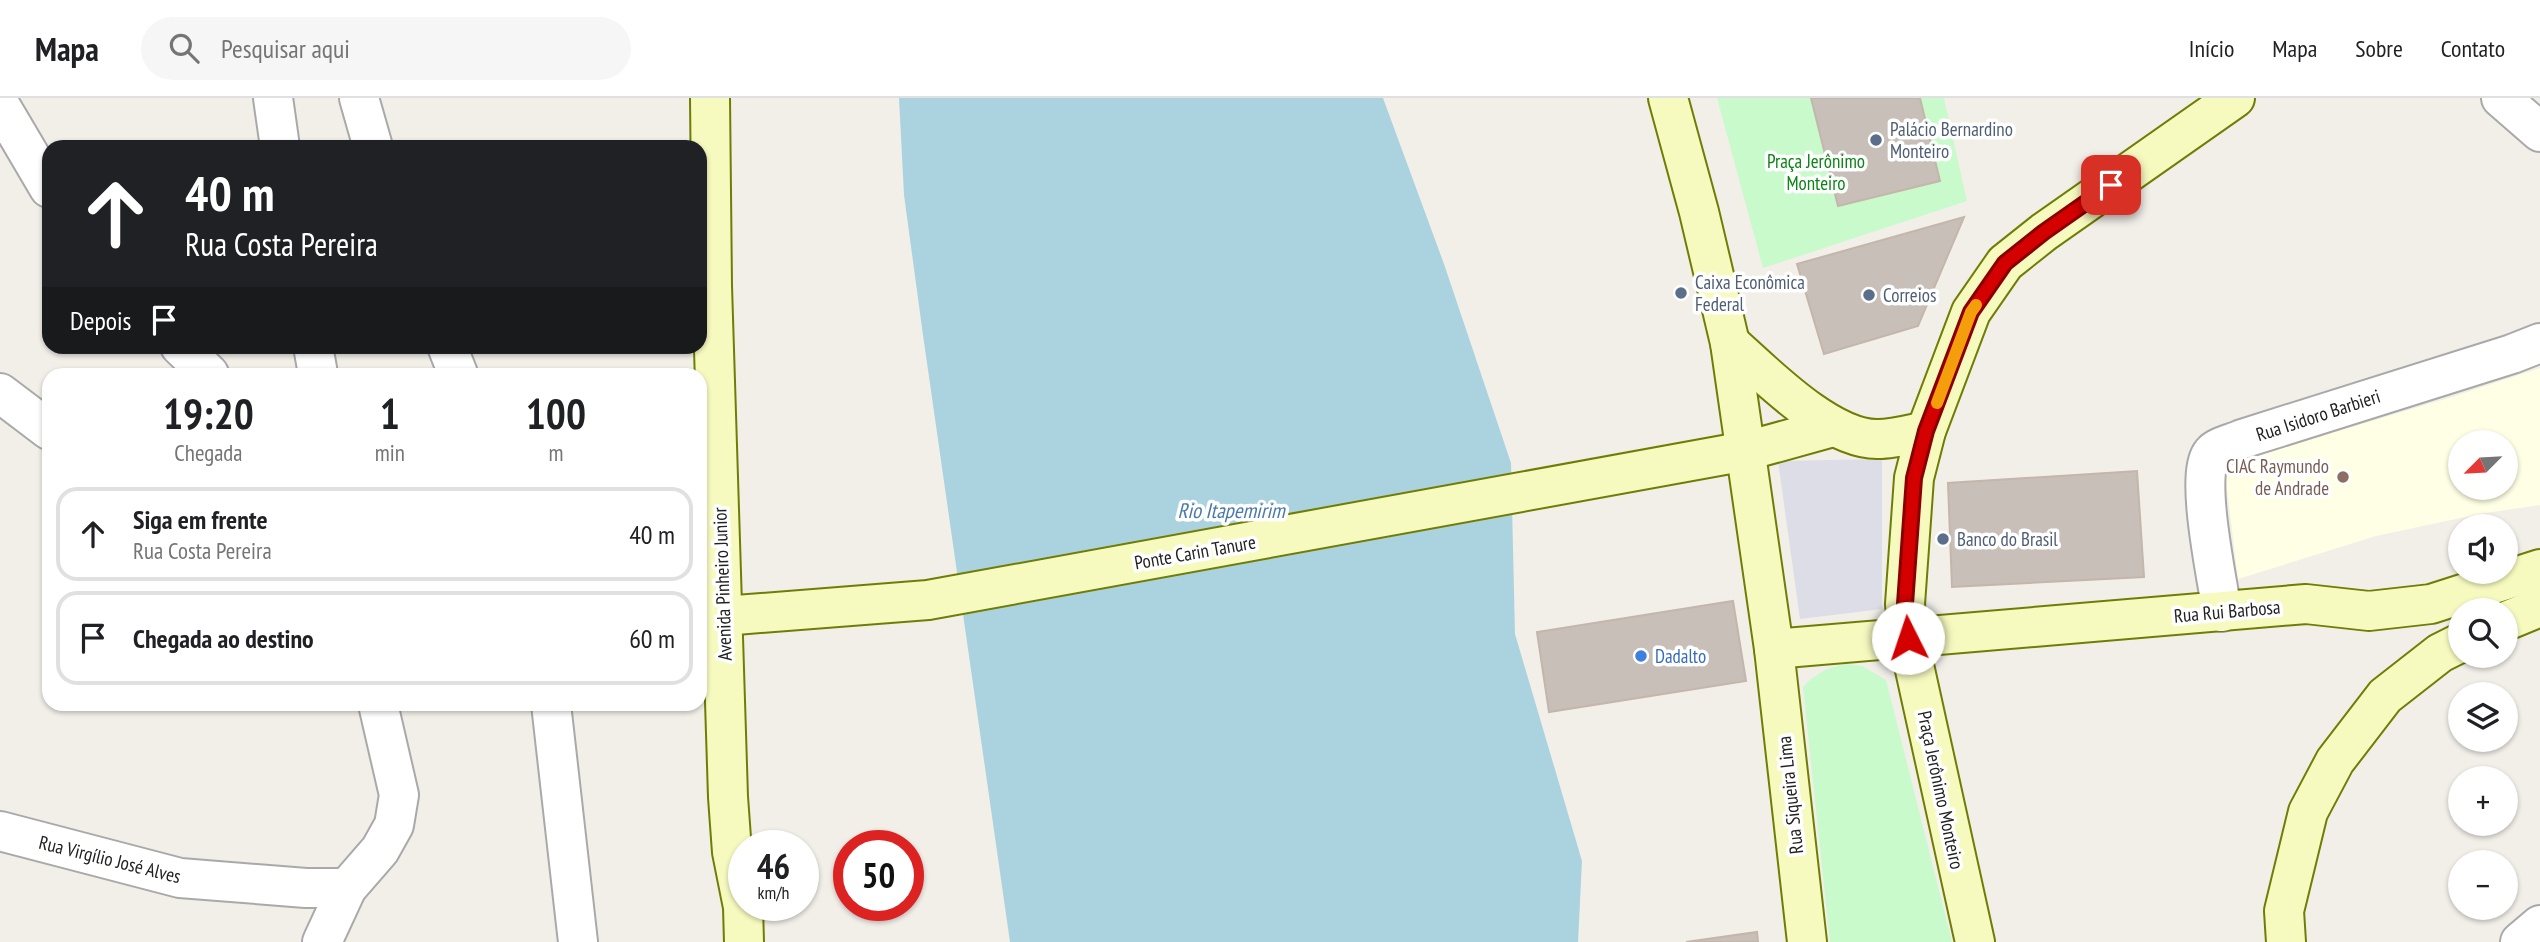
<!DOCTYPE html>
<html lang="pt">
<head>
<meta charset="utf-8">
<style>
	body { margin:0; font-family:"PT Sans Narrow",sans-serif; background:#f6f6f6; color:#202124; height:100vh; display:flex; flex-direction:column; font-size:26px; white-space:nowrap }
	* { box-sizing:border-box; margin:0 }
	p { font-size:23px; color:#757577 }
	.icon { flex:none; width:38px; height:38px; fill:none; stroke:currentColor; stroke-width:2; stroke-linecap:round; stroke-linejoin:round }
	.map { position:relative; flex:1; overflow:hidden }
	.panel { position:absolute; left:42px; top:270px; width:665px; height:343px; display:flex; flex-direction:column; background:#fff; border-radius:21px; box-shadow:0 2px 5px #0004 }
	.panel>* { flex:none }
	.banner { position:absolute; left:42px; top:42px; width:665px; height:214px; border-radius:21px; box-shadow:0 2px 5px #0004; background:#202124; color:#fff; overflow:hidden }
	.needle { width:46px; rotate:246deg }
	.controls { position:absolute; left:2448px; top:332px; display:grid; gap:14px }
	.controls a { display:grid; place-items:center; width:70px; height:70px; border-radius:50%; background:#fff; box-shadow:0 2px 5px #0004; font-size:35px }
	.speed { position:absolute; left:728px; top:732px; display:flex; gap:14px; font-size:35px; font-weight:700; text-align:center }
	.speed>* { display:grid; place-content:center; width:91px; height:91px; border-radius:50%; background:#fff; box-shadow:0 2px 5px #0004; line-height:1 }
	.speed small { font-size:18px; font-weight:400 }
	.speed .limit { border:10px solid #d22; background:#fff; color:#111 }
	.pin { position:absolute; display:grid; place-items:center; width:60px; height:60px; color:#fff; margin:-30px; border-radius:14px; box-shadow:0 4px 10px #0006 }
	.me { position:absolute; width:77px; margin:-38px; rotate:356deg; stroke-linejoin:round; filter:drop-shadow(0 0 5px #0008) }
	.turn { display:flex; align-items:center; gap:24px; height:147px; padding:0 28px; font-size:32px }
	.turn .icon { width:91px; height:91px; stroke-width:2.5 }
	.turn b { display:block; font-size:49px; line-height:60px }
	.then { display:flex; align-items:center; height:66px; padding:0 28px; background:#0003; gap:14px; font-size:26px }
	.eta { display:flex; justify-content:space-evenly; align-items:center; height:119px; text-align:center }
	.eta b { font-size:42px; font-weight:600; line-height:49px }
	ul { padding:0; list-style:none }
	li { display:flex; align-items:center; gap:21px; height:94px; margin:0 14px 10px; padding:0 14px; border:4px solid #e0e0e0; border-radius:21px }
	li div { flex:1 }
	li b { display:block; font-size:26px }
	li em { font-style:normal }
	header { display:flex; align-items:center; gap:42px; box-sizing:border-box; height:98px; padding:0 35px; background:#fff; border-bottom:2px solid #e0e0e0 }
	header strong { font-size:33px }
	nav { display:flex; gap:38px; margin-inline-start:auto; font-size:24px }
	.search { width:490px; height:63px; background:#f6f6f6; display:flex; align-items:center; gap:18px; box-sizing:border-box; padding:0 24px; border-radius:38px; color:#757577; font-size:26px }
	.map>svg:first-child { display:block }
</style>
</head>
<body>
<header>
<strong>Mapa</strong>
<div class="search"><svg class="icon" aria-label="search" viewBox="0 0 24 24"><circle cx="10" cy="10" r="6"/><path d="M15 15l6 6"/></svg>Pesquisar aqui</div>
<nav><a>Início</a><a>Mapa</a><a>Sobre</a><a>Contato</a></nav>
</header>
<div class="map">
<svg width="2540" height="844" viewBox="0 0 2540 844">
	<rect width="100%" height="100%" fill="#f2efe9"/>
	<path fill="#ffffe5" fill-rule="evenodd" d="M2540,270V407L2479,416L2376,438L2238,481L2224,367L2452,299ZM2460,345H2506V390H2460Z"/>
	<g fill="#c8facc">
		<polygon points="1717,0 1944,0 1967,103 1763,170"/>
		<path d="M1845,566L1862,568L1886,582L1952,844H1830L1803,589C1816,575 1827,570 1845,566Z"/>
	</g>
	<polygon fill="#dddde8" points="1882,361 1882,511 1800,521 1778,363"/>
	<polygon fill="#aad3df" points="899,0 1383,0 1444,166 1511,365 1515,536 1582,763 1578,844 1010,844 923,237 904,97"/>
	<g fill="#c7bfb8" stroke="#c4b6ab" stroke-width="2">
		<polygon points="1811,0 1920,0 1940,83 1838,108"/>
		<polygon points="1964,119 1918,228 1824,256 1797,166"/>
		<polygon points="2137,373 2144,479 1952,489 1948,385"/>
		<polygon points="1733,503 1746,583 1549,614 1537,534"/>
		<polygon points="1757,834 1758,844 1686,844"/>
	</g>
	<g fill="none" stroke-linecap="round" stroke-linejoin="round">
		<defs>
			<g id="street">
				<polyline points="273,0 280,49"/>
				<polyline points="359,0 373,49"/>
				<polyline points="2501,0 2540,34"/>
				<polyline points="0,7 49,90"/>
				<polyline points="180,248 209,276"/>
				<polyline points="313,248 318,276"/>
				<polyline points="447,248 458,276"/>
				<polyline points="0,295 49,332"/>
				<path d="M2222,514C2218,485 2193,372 2213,354C2219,348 2234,345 2242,341L2512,256L2540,245"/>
				<polyline points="551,606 578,844"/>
				<polyline points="0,733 180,780 306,790 347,790"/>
				<polyline points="322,844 347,790 380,752 394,727 399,697 378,606"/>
				<polyline points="2520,844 2540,827"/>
			</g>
			<g id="secondary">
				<polyline points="710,0 712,188 728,699 732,754 743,809 744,844"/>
				<polyline points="1668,0 1699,114 1730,245 1774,551 1807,844"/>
				<path d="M1730,245C1765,276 1829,342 1878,341C1894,341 1911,336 1926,333"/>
				<polyline points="723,518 928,502 1746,353 1833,329"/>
				<polyline points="2506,523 2540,509"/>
				<polyline points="1774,551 2306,506 2369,513 2431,506 2540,471"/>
				<polyline points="1975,844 1908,540 1905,506 1914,380 1926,333 1971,214 2005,165 2044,134 2235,0"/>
				<polyline points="2286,844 2284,813 2308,714 2335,663 2385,598 2440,555 2460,545"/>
			</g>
		</defs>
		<use href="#street" stroke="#a9a9a9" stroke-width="42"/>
		<use href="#secondary" stroke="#707d05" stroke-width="42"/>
		<use href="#street" stroke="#fff" stroke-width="38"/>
		<use href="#secondary" stroke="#f7fabf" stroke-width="38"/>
	</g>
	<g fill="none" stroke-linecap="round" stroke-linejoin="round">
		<defs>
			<polyline id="route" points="1908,540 1905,506 1914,380 1926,333 1971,214 2005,165 2044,134 2111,87"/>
		</defs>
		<use href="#route" stroke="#8a0000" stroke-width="18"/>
		<use href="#route" stroke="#d40000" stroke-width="12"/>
		<polyline stroke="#f59e0b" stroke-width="12" points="1937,305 1971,214 1976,207"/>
	</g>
	<g fill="#5c6f8a" stroke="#fff" stroke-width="2.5">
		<circle cx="1876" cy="42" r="7"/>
		<circle cx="1681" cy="195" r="7"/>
		<circle cx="1869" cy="197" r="7"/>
		<circle cx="1943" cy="441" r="7"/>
	</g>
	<circle fill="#8d6e63" stroke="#fff" stroke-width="2.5" cx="2343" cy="379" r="7"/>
	<circle fill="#3f7fe0" stroke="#fff" stroke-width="2.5" cx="1641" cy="558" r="7"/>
	<g text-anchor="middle" stroke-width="7" stroke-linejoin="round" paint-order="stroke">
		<g font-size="19" fill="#4e5e75" stroke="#fff" text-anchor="start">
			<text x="1890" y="38">Palácio Bernardino<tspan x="1890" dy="22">Monteiro</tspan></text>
			<text x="1695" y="191">Caixa Econômica<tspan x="1695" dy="22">Federal</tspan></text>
			<text x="1883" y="204">Correios</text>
			<text x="1957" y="448">Banco do Brasil</text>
		</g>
		<g font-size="19" fill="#0c8416" stroke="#fff">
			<text x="1816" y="70">Praça Jerônimo<tspan x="1816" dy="22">Monteiro</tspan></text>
		</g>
		<g font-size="19" fill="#222" stroke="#fff">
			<text transform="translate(2318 317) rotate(-18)" y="7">Rua Isidoro Barbieri</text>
			<text transform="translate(1195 454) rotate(-10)" y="7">Ponte Carin Tanure</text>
			<text transform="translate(722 486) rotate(-92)" y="7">Avenida Pinheiro Junior</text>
			<text transform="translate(2227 513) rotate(-5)" y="7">Rua Rui Barbosa</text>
			<text transform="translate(1941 692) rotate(78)" y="7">Praça Jerônimo Monteiro</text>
			<text transform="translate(1790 697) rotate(-96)" y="7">Rua Siqueira Lima</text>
			<text transform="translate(110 761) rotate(14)" y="7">Rua Virgílio José Alves</text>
		</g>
		<g font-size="19" fill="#785e54" stroke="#fff" text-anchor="end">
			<text x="2329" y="375">CIAC Raymundo<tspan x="2329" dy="22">de Andrade</tspan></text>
		</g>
		<g font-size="19" fill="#366cbe" stroke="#fff" text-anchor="start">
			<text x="1655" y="565">Dadalto</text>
		</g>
		<g font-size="21" font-style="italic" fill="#4a7aab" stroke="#fff">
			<text x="1231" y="420">Rio Itapemirim</text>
		</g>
	</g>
</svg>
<div class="controls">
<a><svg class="needle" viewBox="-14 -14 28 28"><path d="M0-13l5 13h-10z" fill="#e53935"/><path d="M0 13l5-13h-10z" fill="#757577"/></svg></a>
<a><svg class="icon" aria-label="sound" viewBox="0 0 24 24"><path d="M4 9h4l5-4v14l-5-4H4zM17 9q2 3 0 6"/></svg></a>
<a><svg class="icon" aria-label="search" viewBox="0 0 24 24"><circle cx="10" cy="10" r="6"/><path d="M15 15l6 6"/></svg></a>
<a><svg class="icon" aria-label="layers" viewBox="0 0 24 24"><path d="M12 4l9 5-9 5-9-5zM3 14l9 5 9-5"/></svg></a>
<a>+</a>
<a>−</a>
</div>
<div class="speed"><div>46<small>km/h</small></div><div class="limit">50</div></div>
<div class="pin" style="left:2111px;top:87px;background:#d93025"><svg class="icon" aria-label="arrive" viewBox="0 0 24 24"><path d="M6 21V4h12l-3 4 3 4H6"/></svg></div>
<svg class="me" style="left:1908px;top:540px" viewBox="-20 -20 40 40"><circle r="19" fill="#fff"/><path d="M0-13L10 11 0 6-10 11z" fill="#d40000"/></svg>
<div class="banner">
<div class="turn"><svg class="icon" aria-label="ahead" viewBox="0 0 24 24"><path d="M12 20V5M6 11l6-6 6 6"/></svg><div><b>40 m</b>Rua Costa Pereira</div></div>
<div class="then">Depois<svg class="icon" aria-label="arrive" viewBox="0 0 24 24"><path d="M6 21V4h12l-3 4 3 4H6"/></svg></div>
</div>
<section class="panel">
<div class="eta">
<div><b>19:20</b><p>Chegada</p></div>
<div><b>1</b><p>min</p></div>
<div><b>100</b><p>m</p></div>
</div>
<ul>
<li><svg class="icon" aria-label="ahead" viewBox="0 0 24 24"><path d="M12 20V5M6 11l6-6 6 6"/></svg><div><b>Siga em frente</b><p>Rua Costa Pereira</p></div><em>40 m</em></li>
<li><svg class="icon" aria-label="arrive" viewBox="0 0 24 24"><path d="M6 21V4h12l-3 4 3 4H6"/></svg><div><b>Chegada ao destino</b></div><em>60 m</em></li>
</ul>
</section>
</div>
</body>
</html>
